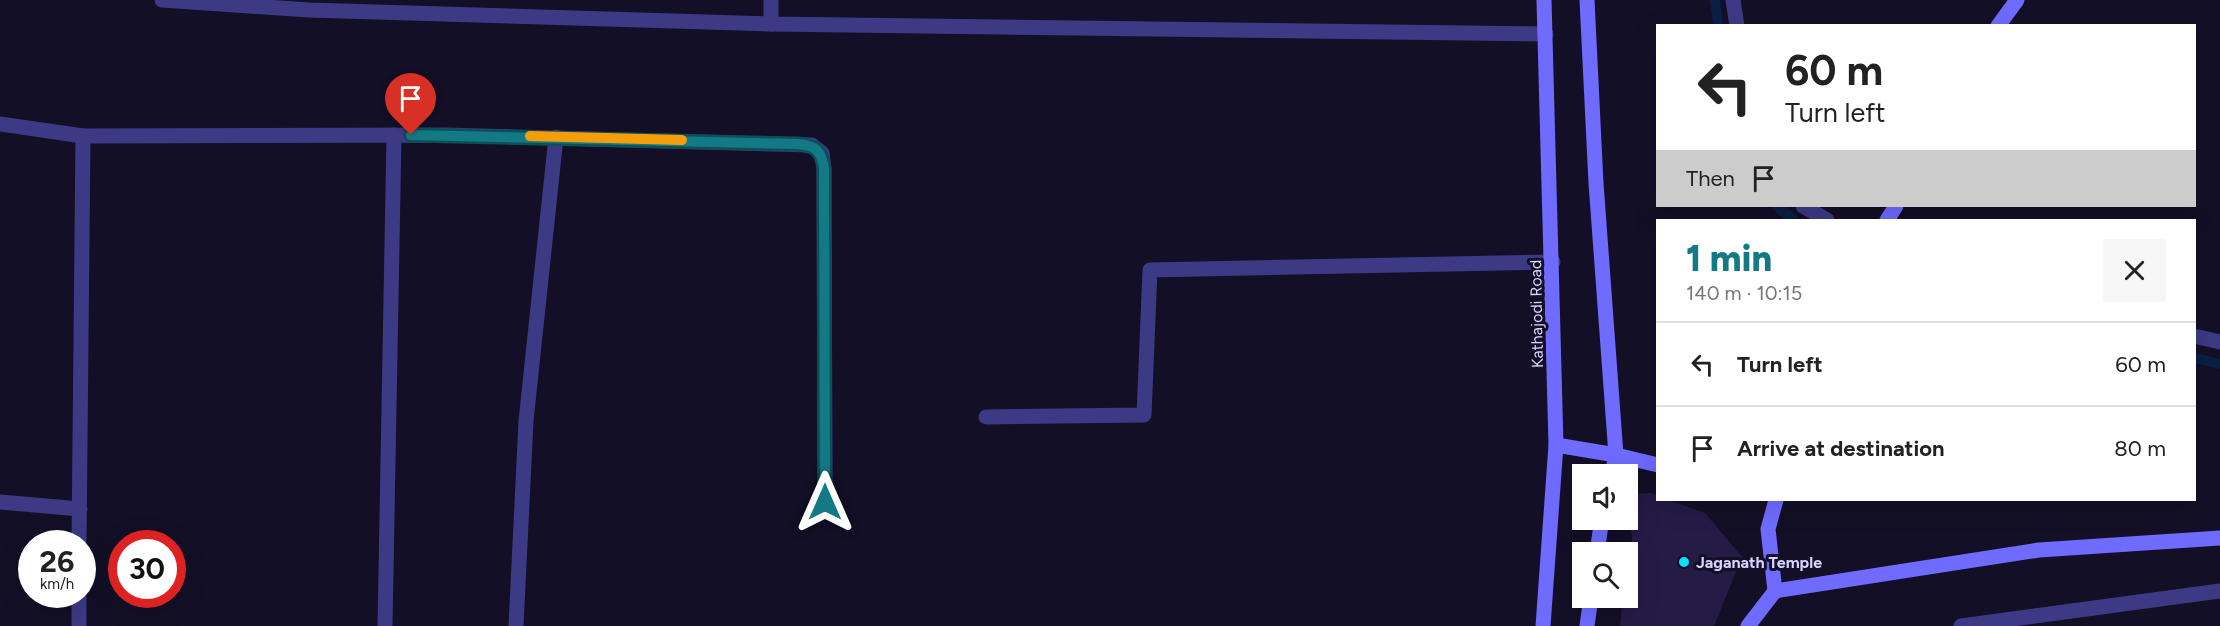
<!DOCTYPE html>
<html lang="en">
<head>
<meta charset="utf-8">
<style>
	body { margin:0; font-family:Figtree,sans-serif; background:#f6f6f6; color:#222; height:100vh; display:flex; flex-direction:column; font-size:22px; white-space:nowrap }
	* { box-sizing:border-box; margin:0 }
	p { font-size:20px; color:#767676 }
	.icon { flex:none; width:33px; height:33px; fill:none; stroke:currentColor; stroke-width:2; stroke-linecap:round; stroke-linejoin:round }
	.map { position:relative; flex:1; overflow:hidden }
	.side { position:absolute; left:1656px; top:219px; width:540px; height:282px; display:flex; flex-direction:column; background:#fff; border-radius:0px; box-shadow:0 6px 24px #0002 }
	.side>* { flex:none }
	.top-card { position:absolute; left:1656px; top:24px; width:540px; height:183px; border-radius:0px; box-shadow:0 6px 24px #0002; background:#fff; color:#222; overflow:hidden }
	.controls { position:absolute; left:1572px; top:464px; display:grid; gap:12px }
	.controls a { display:grid; place-items:center; width:66px; height:66px; border-radius:0px; background:#fff; box-shadow:0 6px 24px #0002; font-size:30px }
	.speed { position:absolute; left:18px; top:530px; display:flex; gap:12px; font-size:30px; font-weight:700; text-align:center }
	.speed>* { display:grid; place-content:center; width:78px; height:78px; border-radius:50%; background:#fff; box-shadow:0 6px 24px #0002; line-height:1 }
	.speed small { font-size:15px; font-weight:400 }
	.speed .limit { border:9px solid #d22; background:#fff; color:#111 }
	.pin { position:absolute; display:grid; place-items:center; width:51px; height:51px; color:#fff; margin:-62px -26px; border-radius:50% 50% 50% 0; rotate:-45deg; box-shadow:0 0 6px #0007 }
	.pin .icon { rotate:45deg }
	.me { position:absolute; width:66px; margin:-33px; rotate:0deg; stroke-linejoin:round; filter:drop-shadow(0 0 4px #0008) }
	.turn { display:flex; align-items:center; gap:21px; height:126px; padding:0 30px; font-size:27px }
	.turn .icon { width:78px; height:78px; stroke-width:2.5 }
	.turn b { display:block; font-size:42px; line-height:51px }
	.then { display:flex; align-items:center; height:57px; padding:0 30px; background:#0003; gap:12px; font-size:22px }
	.round { display:grid; place-items:center; flex:none; width:63px; height:63px; border-radius:0px; background:#f6f6f6 }
	.head { display:flex; align-items:center; justify-content:space-between; height:102px; padding:0 30px }
	h1 { font-size:36px; font-weight:800; line-height:45px; color:#137a85 }
	ul { padding:0; list-style:none }
	li { display:flex; align-items:center; gap:18px; height:84px; padding:0 30px; border-top:2px solid #e0e0e0 }
	li div { flex:1 }
	li b { display:block; font-size:22px }
	li em { font-style:normal }
	.map>svg:first-child { display:block }
</style>
</head>
<body>
<div class="map">
<svg width="2220" height="626" viewBox="0 0 2220 626">
	<rect width="100%" height="100%" fill="#130f26"/>
	<g fill="none" stroke-linecap="round" stroke-linejoin="round">
		<g stroke="#0a1f44" stroke-width="10">
			<polyline points="1715,0 1718,26"/>
			<polyline points="1776,206 1794,220"/>
			<polyline points="2194,358 2220,364"/>
		</g>
	</g>
	<polygon fill="#241b47" points="1651,493 1658,495 1658,500 1669,500 1705,513 1742,557 1714,626 1620,626 1623,597 1628,597 1628,567 1632,538 1628,494"/>
	<g fill="none" stroke-linecap="round" stroke-linejoin="round">
		<g stroke="#3d3a85" stroke-width="15">
			<polyline points="162,0 309,10 771,24"/>
			<polyline points="771,0 771,24 1546,34"/>
			<polyline points="1733,0 1737,26"/>
			<polyline points="0,124 83,136"/>
			<polyline points="1803,206 1827,220"/>
			<polyline points="2194,336 2220,342"/>
			<polyline points="986,417 1144,415 1150,270 1553,262"/>
			<polyline points="0,502 80,509"/>
			<polyline points="79,543 83,136 445,135 812,145 822,153 824,168 825,502"/>
			<polyline points="79,626 79,594"/>
			<polyline points="385,626 394,135"/>
			<polyline points="516,626 526,421 556,137"/>
			<polyline points="1961,626 2220,591"/>
		</g>
		<g stroke="#6f6bff" stroke-width="15">
			<polyline points="1587,0 1596,183 1616,455 1612,474"/>
			<polyline points="1998,26 2017,0"/>
			<polyline points="1887,220 1896,206"/>
			<polyline points="1556,445 1616,455 1658,465"/>
			<polyline points="1597,552 1602,519"/>
			<polyline points="1775,591 2039,550 2220,538"/>
			<polyline points="1543,626 1556,445 1544,0"/>
			<polyline points="1587,626 1591,597"/>
			<polyline points="1748,626 1775,591 1768,529 1776,500"/>
		</g>
	</g>
	<g fill="none" stroke-linecap="round" stroke-linejoin="round">
		<defs>
			<path id="route" d="M411,135L798,144C816,146 821,150 824,168L825,502"/>
		</defs>
		<use href="#route" stroke="#0c4f56" stroke-width="15"/>
		<use href="#route" stroke="#137a85" stroke-width="10"/>
		<polyline stroke="#f59e0b" stroke-width="10" points="530,136 682,140"/>
	</g>
	<circle fill="#00e5ff" stroke="#130f26" stroke-width="2" cx="1684" cy="562" r="6"/>
	<g text-anchor="middle" stroke-width="6" stroke-linejoin="round" paint-order="stroke">
		<g font-size="16" fill="#d9d4ff" stroke="#130f26">
			<text transform="translate(1536 314) rotate(-91)" y="6">Kathajodi Road</text>
		</g>
		<g font-size="16" font-weight="bold" fill="#d9d4ff" stroke="#130f26" text-anchor="start">
			<text x="1696" y="568">Jaganath Temple</text>
		</g>
	</g>
</svg>
<div class="controls">
<a><svg class="icon" aria-label="sound" viewBox="0 0 24 24"><path d="M4 9h4l5-4v14l-5-4H4zM17 9q2 3 0 6"/></svg></a>
<a><svg class="icon" aria-label="search" viewBox="0 0 24 24"><circle cx="10" cy="10" r="6"/><path d="M15 15l6 6"/></svg></a>
</div>
<div class="speed"><div>26<small>km/h</small></div><div class="limit">30</div></div>
<div class="pin" style="left:411px;top:135px;background:#d93025"><svg class="icon" aria-label="arrive" viewBox="0 0 24 24"><path d="M6 21V4h12l-3 4 3 4H6"/></svg></div>
<svg class="me" style="left:825px;top:502px" viewBox="-20 -20 40 40"><path d="M0-17L14 15 0 8-14 15z" fill="#137a85" stroke="#fff" stroke-width="4"/></svg>
<div class="top-card">
<div class="turn"><svg class="icon" aria-label="left" viewBox="0 0 24 24"><path d="M17 20v-9H6M10 6l-5 5 5 5"/></svg><div><b>60 m</b>Turn left</div></div>
<div class="then">Then<svg class="icon" aria-label="arrive" viewBox="0 0 24 24"><path d="M6 21V4h12l-3 4 3 4H6"/></svg></div>
</div>
<section class="side">
<div class="head"><div><h1>1 min</h1><p>140 m · 10:15</p></div><a class="round"><svg class="icon" aria-label="close" viewBox="0 0 24 24"><path d="M6 6l12 12M18 6L6 18"/></svg></a></div>
<ul>
<li><svg class="icon" aria-label="left" viewBox="0 0 24 24"><path d="M17 20v-9H6M10 6l-5 5 5 5"/></svg><div><b>Turn left</b></div><em>60 m</em></li>
<li><svg class="icon" aria-label="arrive" viewBox="0 0 24 24"><path d="M6 21V4h12l-3 4 3 4H6"/></svg><div><b>Arrive at destination</b></div><em>80 m</em></li>
</ul>
</section>
</div>
</body>
</html>
